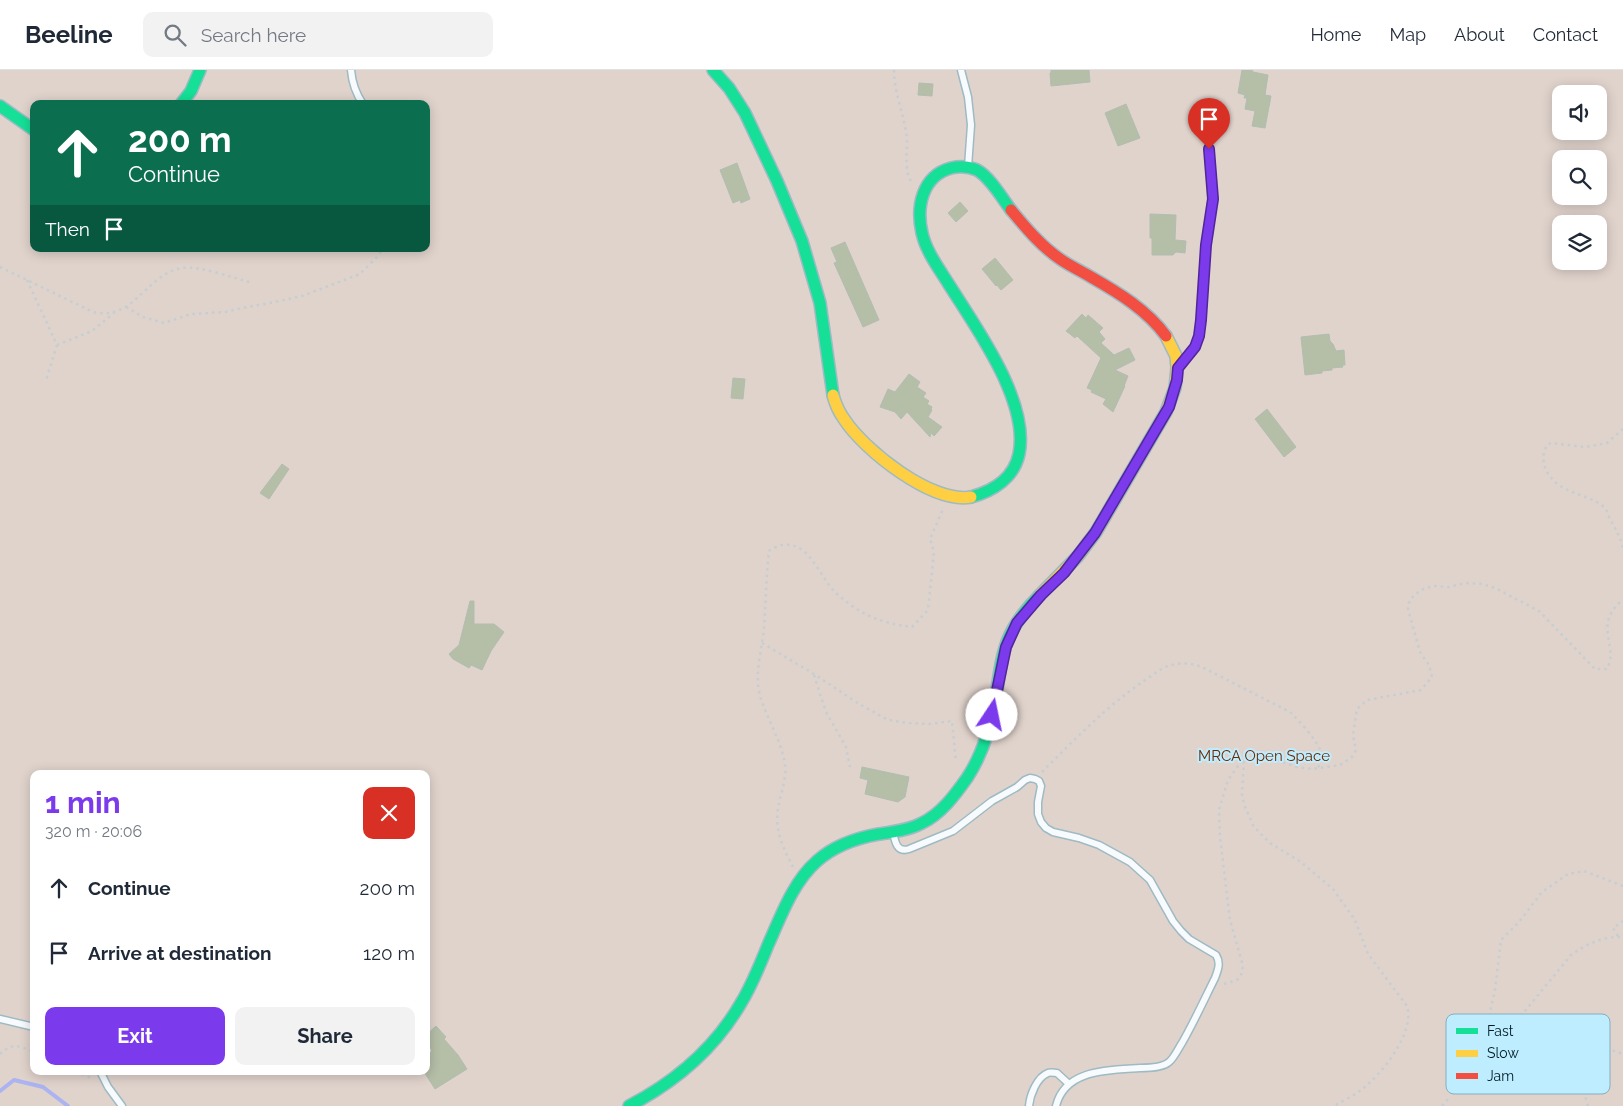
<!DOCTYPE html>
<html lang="en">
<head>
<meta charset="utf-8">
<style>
	body { margin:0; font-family:Raleway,sans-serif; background:#f2f2f3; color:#1f2937; height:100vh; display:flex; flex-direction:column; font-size:19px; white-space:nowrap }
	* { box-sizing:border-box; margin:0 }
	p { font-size:16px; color:#747a83 }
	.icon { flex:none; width:28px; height:28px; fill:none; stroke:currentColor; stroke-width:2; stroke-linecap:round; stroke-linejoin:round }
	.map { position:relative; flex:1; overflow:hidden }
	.details { position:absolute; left:30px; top:700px; width:400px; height:305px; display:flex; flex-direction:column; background:#fff; border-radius:10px; box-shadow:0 2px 12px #0003 }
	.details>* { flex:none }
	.banner { position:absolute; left:30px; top:30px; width:400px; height:152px; border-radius:10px; box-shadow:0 2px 12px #0003; background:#0b6e4f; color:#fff; overflow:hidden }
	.fabs { position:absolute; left:1552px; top:15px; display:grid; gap:10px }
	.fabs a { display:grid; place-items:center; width:55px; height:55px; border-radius:10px; background:#fff; box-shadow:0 2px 12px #0003; font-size:25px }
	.pin { position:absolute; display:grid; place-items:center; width:42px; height:42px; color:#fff; margin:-51px -21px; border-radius:50% 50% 50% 0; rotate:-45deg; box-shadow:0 0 5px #0007 }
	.pin .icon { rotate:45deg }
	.me { position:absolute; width:55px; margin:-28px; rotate:11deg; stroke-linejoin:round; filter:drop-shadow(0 0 4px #0008) }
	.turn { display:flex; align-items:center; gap:18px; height:105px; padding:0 15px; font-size:22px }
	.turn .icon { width:65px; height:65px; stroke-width:2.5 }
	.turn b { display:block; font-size:35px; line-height:42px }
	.then { display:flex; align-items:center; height:48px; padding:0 15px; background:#0003; gap:10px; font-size:19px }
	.round { display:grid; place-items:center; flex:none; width:52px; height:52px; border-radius:10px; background:#f2f2f3 }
	.headline { display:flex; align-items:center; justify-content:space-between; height:85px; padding:0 15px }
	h1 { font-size:30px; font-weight:700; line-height:38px; color:#7c3aed }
	.primary-button { display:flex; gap:10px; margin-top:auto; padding:10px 15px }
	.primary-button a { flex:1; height:58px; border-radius:10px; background:#7c3aed; color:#fff; font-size:20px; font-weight:700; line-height:58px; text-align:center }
	.primary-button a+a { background:#f2f2f3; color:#1f2937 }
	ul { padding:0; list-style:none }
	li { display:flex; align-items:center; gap:15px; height:65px; padding:0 15px }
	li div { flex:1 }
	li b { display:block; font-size:19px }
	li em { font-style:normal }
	header { display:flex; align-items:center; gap:30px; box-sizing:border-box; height:70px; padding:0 25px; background:#fff; border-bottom:1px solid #e0e1e3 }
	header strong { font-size:24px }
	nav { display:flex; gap:28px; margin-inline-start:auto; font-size:18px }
	.search { width:350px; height:45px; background:#f2f2f3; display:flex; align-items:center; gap:12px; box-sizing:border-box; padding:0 18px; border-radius:10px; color:#747a83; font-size:19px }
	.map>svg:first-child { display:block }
</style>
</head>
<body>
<header>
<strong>Beeline</strong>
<div class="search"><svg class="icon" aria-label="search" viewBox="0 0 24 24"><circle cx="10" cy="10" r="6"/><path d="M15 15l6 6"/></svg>Search here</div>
<nav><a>Home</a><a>Map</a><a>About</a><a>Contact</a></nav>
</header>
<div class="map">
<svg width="1623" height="1036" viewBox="0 0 1623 1036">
	<rect width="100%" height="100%" fill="#cde7f0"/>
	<path fill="#e0d3cc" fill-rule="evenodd" d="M0,0H1623V1036H0ZM1561,24H1599V61H1561ZM34,34H426V179H34ZM1561,89H1599V126H1561ZM1561,154H1599V191H1561ZM34,704H426V1001H34Z"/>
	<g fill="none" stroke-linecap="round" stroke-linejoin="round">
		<polyline stroke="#abb3f1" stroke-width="4" points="0,1021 14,1010 43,1017 68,1036"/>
	</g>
	<g fill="#b5bea7" stroke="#b2bdb3">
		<polygon points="1051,0 1089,0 1090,12 1051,16 1050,3 1051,3"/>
		<polygon points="1242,0 1252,0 1253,2 1268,5 1265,25 1271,26 1265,58 1252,56 1255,41 1245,39 1247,28 1244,28 1245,25 1238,23"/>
		<polygon points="919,13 933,14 932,26 918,25"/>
		<polygon points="1126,34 1140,68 1118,76 1105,43"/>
		<rect x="1195" y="42" width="11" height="13"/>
		<polygon points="737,93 750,129 741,133 740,130 733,133 720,100"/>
		<polygon points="960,132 968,141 956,152 948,143"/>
		<polygon points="1150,144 1176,145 1175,170 1186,171 1185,183 1176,182 1173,185 1152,185 1152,168 1150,168"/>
		<polygon points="845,172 879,250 863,257 834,193 837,192 831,178"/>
		<polygon points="995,188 1013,210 1001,220 997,215 996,216 982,199"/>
		<polygon points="1082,244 1086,248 1088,245 1103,258 1099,262 1105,269 1101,273 1114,285 1129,278 1135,290 1115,300 1128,306 1124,316 1125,316 1113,342 1103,334 1106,329 1091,322 1092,320 1087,318 1101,288 1077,266 1075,268 1066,261"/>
		<polygon points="1329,264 1330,271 1333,274 1336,281 1344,280 1345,295 1342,295 1343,297 1332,298 1332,300 1322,301 1322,303 1305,305 1301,267"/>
		<polygon points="909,304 920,312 917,317 926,323 923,327 929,331 927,334 932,337 931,339 932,340 928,347 942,357 934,366 931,363 930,367 907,342 901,349 895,342 880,337 888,319 895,322"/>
		<polygon points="733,308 745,309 743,329 731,328"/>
		<polygon points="1267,339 1296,377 1284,387 1255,349"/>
		<polygon points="282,394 289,399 269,429 260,423"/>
		<polygon points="470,531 474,531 474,554 494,554 504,562 491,581 482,600 471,595 469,598 453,589 449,584 459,575"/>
		<polygon points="862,697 909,707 905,727 898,732 865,724 868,710 860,708"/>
		<polygon points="436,956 446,967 444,969 458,985 467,999 435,1019 426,1005 426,992 432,980 426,973 426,965"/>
	</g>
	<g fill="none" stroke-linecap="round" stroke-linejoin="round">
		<defs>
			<g id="lane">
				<path d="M351,0C352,12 356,24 363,34"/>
				<polyline points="961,0 968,27 971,55 968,97"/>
				<polyline points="1180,296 1191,283 1199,266 1206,175 1213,129 1208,68 1211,55"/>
				<path d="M893,762C895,772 897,783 909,779L953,761L992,731L1017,717L1025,710L1030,708L1035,709L1039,711L1041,716L1038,732V744L1041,752L1046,758L1053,762L1079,768L1099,775L1130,792L1150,810L1173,851L1181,861L1189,869L1216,885C1221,893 1218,900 1215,908C1204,930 1194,952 1182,973C1178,979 1174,988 1169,992C1162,998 1148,998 1140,998C1109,1000 1065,999 1056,1036"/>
				<polyline points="0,949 34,957"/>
				<polyline points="100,1001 108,1017 122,1036"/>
				<path d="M1029,1036C1030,1025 1037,1007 1048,1003C1050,1002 1055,1003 1057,1003L1069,1014"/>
			</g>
			<g id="fast">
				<polyline points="713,0 729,18 745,43 777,111 802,171 820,233 833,325"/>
				<polyline points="181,34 191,21 200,0"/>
				<polyline points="0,36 34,60"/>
				<path d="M971,427C993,421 1014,408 1019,384C1030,331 975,256 948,213C938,197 926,181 922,163C916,137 922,106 951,98C960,96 968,96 977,100C990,107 1002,128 1011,140"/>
				<path d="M629,1036C675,1012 715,978 741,933C752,915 760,895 768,875C781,846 793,812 817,791C835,775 856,768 879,764C893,762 909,760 922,753C941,744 955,725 967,708C983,684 991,656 996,627C999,607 1001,584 1010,565C1017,550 1028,537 1039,526"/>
			</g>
			<g id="slow">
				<path d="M833,325C835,333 839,342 844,349C864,380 932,434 971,427"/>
				<polyline points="1039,526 1078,486 1096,462 1166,342 1175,318 1177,298 1176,286 1166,266"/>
			</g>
			<path id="jam" d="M1011,140C1026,158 1041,176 1060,189C1070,196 1081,201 1091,207C1119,223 1147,240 1166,266"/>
		</defs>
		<use href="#lane" stroke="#9ebac3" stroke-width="9"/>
		<use href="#fast" stroke="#9ebac3" stroke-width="14"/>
		<use href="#slow" stroke="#9ebac3" stroke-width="14"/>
		<use href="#jam" stroke="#9ebac3" stroke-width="14"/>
		<g stroke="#c6ced1" stroke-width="2.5" stroke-dasharray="2.5 4" stroke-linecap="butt">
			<path d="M894,0C894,25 906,48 907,72C907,85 904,103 913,114"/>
			<path d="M0,197L93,242C134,252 146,204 182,198C199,195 236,209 253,213"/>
			<polyline points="27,210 57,275 46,310"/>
			<polyline points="126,237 143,247 164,253 191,244 225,242 242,238 275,232 302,226 360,204 377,187 383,179"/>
			<polyline points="57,275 92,261 114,243"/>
			<path d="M1623,359L1607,373L1586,377L1551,373L1547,375C1538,391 1547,408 1562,417C1575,425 1592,427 1604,437C1607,440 1607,443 1609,447C1615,459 1620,465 1623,478"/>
			<polyline points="762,573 814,604 859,634 888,650 908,653 929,654 952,651 956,692"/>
			<polyline points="814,605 826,642 846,677 850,697"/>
			<path d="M1244,691L1242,725L1245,737L1254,757L1270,773L1301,792L1333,819L1355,850L1368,884L1407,936C1415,963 1382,1004 1361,1020C1353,1026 1343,1031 1334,1036"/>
			<path d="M1042,702C1075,669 1109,634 1148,608C1155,604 1161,598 1168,596C1180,592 1191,593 1202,597L1290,642C1299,650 1319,673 1322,684C1324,690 1321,694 1317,698"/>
			<path d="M793,797C784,780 774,759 778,739C780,725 787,709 785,694C781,670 767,649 760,626C754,603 762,580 764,558C766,532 766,507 769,481C773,479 778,475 783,475C810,471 820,509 837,524C861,545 880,553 912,557L928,540L934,482L930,469L943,439"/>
			<polyline points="1623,816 1584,801 1568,804 1542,822 1519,852 1501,870 1495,920 1485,964 1487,976 1499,998 1506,1004 1524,1008 1531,1006 1560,978 1585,971 1623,984"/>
			<polyline points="1618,866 1613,858 1623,851"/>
			<path d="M1224,914L1237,910L1241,905L1243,896L1230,850L1220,767L1219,740L1228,710L1241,692L1251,686L1261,685L1297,697L1312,699L1340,695L1352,687L1356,680L1353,665L1357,639L1367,630L1421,620L1432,607L1429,595L1420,582L1408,539L1409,533L1414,525L1425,518L1435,516L1448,517L1466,513L1482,514L1495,518L1539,541L1595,599H1607C1619,575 1594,558 1619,533L1623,534"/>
			<path d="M0,984C13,972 19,976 34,982"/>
			<polyline points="76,1001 93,1009"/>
			<polyline points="1442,1036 1450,1027"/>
			<path d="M1588,1036C1585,1026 1579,1003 1571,997C1558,987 1547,996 1533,994C1522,993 1505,982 1506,970C1506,967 1508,963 1510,959L1571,885C1587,874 1603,866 1623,867"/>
		</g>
		<use href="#lane" stroke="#f8fbfd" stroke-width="6"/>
		<use href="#fast" stroke="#16e098" stroke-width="11"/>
		<use href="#slow" stroke="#ffcf43" stroke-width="11"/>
		<use href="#jam" stroke="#f24e42" stroke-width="11"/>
	</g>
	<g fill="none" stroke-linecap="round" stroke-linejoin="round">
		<defs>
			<polyline id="route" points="992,645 1006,577 1017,553 1041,525 1064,503 1095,463 1169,337 1177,310 1178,298 1195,277 1199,266 1201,250 1206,175 1213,129 1209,79"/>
		</defs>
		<use href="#route" stroke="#51269a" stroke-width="12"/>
		<use href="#route" stroke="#7c3aed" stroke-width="9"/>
	</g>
	<g text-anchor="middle" stroke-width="4" stroke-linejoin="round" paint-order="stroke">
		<g font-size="15" fill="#6e2802" stroke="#beedff">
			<text x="1264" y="691">MRCA Open Space</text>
		</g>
	</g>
	<rect x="1446" y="944" width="164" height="80" rx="8" fill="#beedff" stroke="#85aebd" stroke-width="1"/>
	<rect x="1456" y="958" width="22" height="6" fill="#16e098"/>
	<rect x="1456" y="980" width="22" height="7" fill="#ffcf43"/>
	<rect x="1456" y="1003" width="22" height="6" fill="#f24e42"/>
	<g font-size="14" fill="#011a22">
		<text x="1487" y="966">Fast</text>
		<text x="1487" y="988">Slow</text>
		<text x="1487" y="1011">Jam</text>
	</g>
</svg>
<div class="fabs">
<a><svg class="icon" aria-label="sound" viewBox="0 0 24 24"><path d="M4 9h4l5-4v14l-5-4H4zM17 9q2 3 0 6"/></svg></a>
<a><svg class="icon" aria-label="search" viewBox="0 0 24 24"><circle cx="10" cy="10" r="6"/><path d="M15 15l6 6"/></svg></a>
<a><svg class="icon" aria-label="layers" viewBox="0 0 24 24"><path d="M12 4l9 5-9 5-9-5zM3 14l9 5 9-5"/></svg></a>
</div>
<div class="pin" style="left:1209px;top:79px;background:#d93025"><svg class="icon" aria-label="arrive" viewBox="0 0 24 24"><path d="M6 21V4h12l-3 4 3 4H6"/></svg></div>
<svg class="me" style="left:992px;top:645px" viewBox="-20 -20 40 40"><circle r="19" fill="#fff"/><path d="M0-13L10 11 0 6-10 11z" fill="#7c3aed"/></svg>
<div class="banner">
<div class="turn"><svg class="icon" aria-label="ahead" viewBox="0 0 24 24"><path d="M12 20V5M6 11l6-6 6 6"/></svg><div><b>200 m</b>Continue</div></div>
<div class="then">Then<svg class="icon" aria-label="arrive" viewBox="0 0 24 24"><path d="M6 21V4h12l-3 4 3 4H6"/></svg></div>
</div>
<section class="details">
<div class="headline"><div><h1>1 min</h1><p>320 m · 20:06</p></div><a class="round" style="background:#d93025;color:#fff"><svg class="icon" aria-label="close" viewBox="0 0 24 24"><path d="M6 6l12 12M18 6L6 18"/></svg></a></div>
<ul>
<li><svg class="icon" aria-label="ahead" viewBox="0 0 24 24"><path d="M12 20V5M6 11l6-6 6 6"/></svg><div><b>Continue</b></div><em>200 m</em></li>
<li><svg class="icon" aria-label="arrive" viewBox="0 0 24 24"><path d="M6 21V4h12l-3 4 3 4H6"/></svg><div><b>Arrive at destination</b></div><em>120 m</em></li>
</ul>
<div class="primary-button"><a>Exit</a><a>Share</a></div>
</section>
</div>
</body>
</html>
